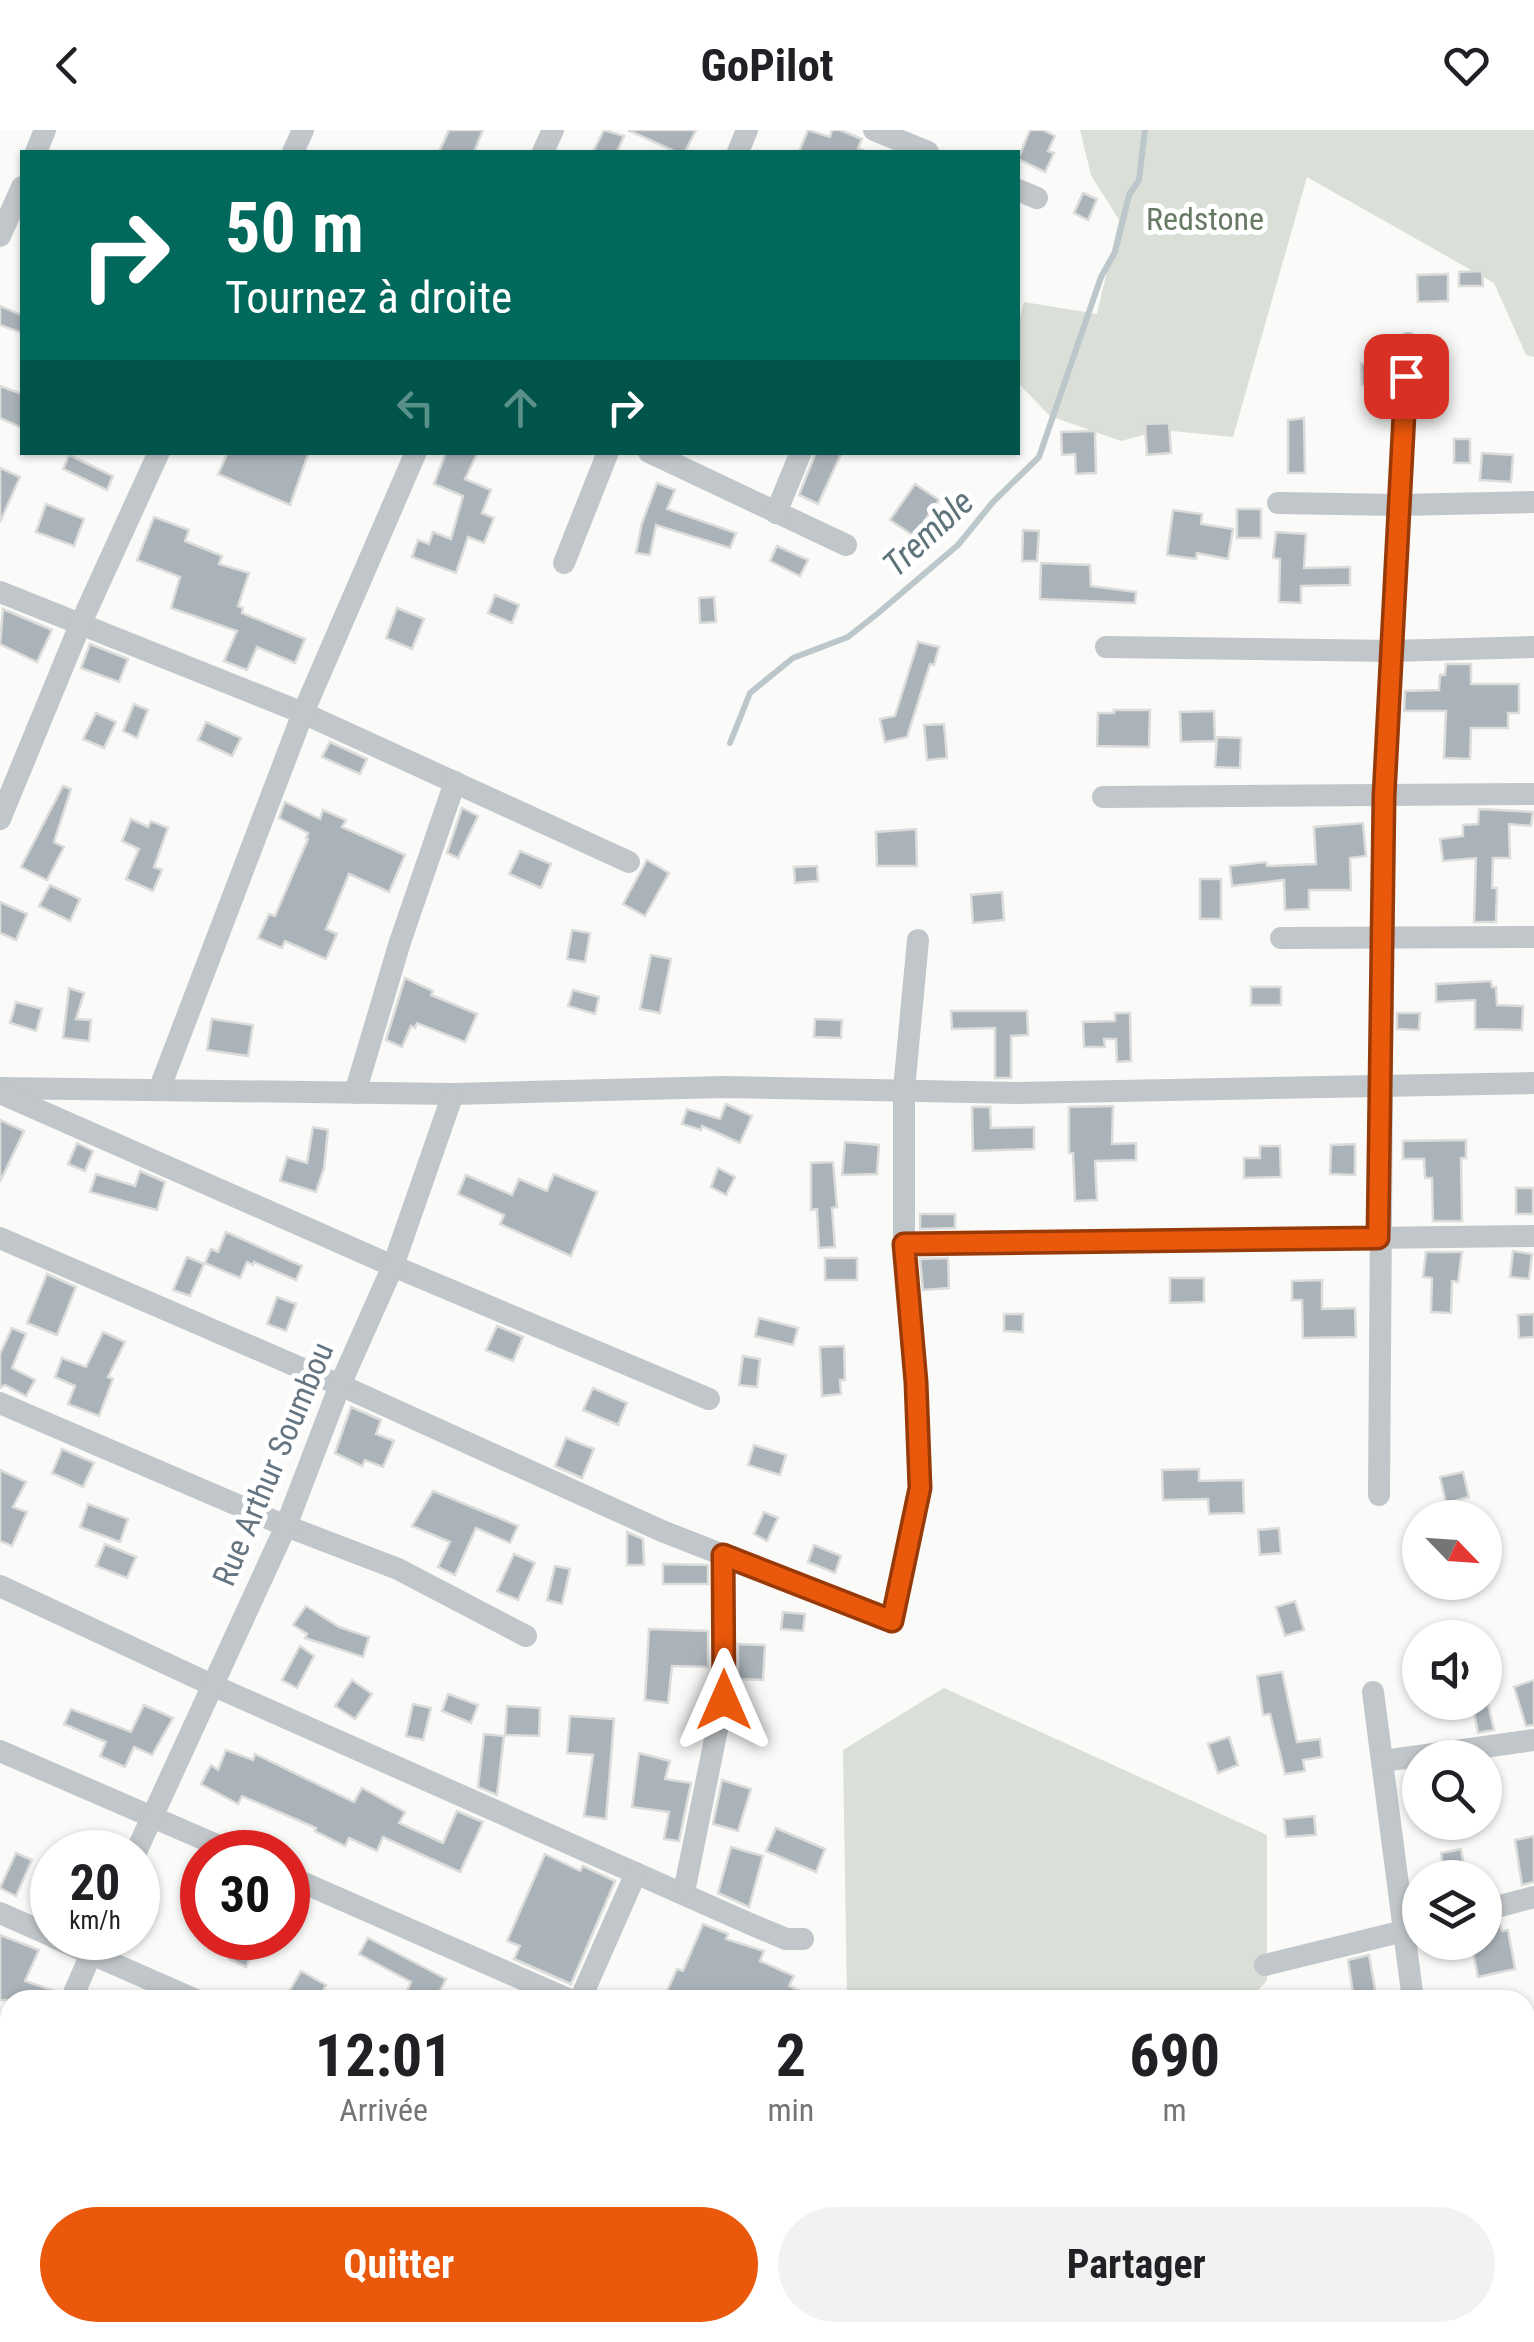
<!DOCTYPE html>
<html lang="fr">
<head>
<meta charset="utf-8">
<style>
	body { margin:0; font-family:"Roboto Condensed",sans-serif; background:#f2f2f2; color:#202124; height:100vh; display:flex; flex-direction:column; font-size:38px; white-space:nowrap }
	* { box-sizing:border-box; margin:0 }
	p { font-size:32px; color:#757577 }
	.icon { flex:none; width:55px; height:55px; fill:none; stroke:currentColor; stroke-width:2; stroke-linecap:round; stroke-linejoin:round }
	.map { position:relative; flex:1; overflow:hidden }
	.side { position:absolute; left:0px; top:1860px; width:1535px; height:352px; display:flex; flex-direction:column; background:#fff; border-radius:30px 30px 0 0; box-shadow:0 2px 8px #0004 }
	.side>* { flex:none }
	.top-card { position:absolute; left:20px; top:20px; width:1000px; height:305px; border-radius:0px; box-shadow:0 2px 8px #0004; background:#00695c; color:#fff; overflow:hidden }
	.needle { width:65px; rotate:115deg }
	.controls { position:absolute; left:1402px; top:1370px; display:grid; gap:20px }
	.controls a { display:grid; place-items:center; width:100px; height:100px; border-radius:50%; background:#fff; box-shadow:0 2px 8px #0004; font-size:50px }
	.speed { position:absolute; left:30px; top:1700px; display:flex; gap:20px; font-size:50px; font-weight:700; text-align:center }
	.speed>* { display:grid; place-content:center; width:130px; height:130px; border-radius:50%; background:#fff; box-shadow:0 2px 8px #0004; line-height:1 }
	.speed small { font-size:25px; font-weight:400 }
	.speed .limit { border:15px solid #d22; background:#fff; color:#111 }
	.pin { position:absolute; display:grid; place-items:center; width:85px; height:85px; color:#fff; margin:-42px; border-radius:20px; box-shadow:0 5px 15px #0006 }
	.me { position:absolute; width:110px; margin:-55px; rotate:0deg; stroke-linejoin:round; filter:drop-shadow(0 0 8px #0008) }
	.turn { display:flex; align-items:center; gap:35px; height:210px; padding:0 40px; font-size:45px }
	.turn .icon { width:130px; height:130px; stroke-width:2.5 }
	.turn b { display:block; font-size:70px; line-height:85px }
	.lanes { display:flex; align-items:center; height:95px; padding:0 40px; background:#0003; justify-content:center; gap:50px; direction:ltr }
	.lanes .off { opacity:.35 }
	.eta { display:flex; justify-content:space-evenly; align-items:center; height:170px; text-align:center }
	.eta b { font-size:60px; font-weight:700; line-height:70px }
	.button { display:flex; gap:20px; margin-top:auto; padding:20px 40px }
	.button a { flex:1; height:115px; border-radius:60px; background:#ea580c; color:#fff; font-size:40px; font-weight:700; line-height:115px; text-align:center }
	.button a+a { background:#f2f2f2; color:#202124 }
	header { display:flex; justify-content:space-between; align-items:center; height:130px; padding:0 40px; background:#fff; font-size:45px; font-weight:700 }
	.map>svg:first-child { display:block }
</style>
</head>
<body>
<header><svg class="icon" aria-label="back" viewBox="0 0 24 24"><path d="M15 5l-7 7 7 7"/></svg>GoPilot<svg class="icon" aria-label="heart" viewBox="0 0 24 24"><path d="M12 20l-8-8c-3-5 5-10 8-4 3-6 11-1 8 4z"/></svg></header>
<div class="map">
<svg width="1534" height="2212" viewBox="0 0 1534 2212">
	<rect width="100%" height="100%" fill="#fafaf8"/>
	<g fill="#dadfd7">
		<polygon points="1080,0 1534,0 1534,227 1526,225 1494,153 1307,47 1233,307 1162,300 1121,311 1050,286 1018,253 1018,195 1024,172 1097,184 1119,90 1091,45"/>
		<polygon points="944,1558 1267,1705 1267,1851 1248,1870 847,1870 843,1620"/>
	</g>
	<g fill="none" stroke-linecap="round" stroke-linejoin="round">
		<polyline stroke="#bcc7cc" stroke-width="6" points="730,613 750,563 793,528 848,507 877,484 958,415 993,372 1039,327 1101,147 1115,122 1129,65 1139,50 1145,0"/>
	</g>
	<g fill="#aab3b9" stroke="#dcdcda" stroke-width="2.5">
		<polygon points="449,0 483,0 474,22 439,22"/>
		<polygon points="604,0 624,6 617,22 593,22"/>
		<polygon points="628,0 696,0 685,22 676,22"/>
		<polygon points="808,0 830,7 832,0 840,0 862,9 858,18 867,22 799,22"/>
		<polygon points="1030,0 1043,0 1055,6 1048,21 1054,23 1045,42 1018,29"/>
		<polygon points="1083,63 1097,69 1088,90 1074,83"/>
		<polygon points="1482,141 1483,156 1459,156 1459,142"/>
		<polygon points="1448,144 1448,171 1418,172 1417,145"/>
		<polygon points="0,176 22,185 22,203 0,195"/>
		<polygon points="1382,232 1383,253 1362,255 1361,234"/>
		<polygon points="0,256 22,264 22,298 0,288"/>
		<polygon points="1304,288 1305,343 1288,343 1288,290"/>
		<polygon points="1169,293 1171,323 1147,325 1145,294"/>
		<polygon points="1095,301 1096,343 1076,344 1075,324 1062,325 1061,302"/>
		<rect x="1454" y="309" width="16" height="24"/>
		<polygon points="228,322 309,322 290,375 218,344"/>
		<polygon points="446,322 478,322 465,349 491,360 482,383 494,388 484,413 468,407 456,443 412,427 418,410 429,414 433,402 451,409 463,366 434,354"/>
		<polygon points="816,322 842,322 818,374 799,365"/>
		<polygon points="1482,323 1513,325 1511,352 1480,350"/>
		<polygon points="69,325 113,346 107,360 63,339"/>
		<polygon points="0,338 20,347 0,392"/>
		<polygon points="657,353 675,360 667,379 736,403 730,418 656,395 650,425 636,423 642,393"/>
		<polygon points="915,354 939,370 914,406 890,390"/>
		<polygon points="46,374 84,389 74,416 36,402"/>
		<rect x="1237" y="379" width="24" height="29"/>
		<polygon points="1173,380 1202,384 1201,394 1233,399 1228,429 1197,423 1196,429 1167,425"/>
		<polygon points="154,387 189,400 185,411 222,426 219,434 249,443 238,476 243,478 242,483 305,509 295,533 257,517 247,540 224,531 237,501 171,478 180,447 137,430"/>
		<polygon points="1023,400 1039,401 1037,431 1022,431"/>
		<polygon points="1276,402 1306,404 1304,438 1350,437 1350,455 1301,456 1301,473 1279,472 1280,429 1273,428"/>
		<polygon points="777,416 808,430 800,446 770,431"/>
		<polygon points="1041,433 1090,435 1091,456 1136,462 1135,473 1040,469"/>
		<polygon points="495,465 519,475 512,493 488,483"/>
		<polygon points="714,467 716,492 700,493 699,468"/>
		<polygon points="397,478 424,489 412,519 386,508"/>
		<polygon points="3,479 52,500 37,532 0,514"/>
		<polygon points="918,512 939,517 934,535 930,534 907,607 885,612 880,589 895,586"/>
		<polygon points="90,514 128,529 119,552 81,538"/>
		<polygon points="1446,534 1471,534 1471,554 1519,554 1519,583 1508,583 1508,598 1471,598 1470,629 1444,628 1446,581 1404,581 1405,561 1439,560 1440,545 1445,545"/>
		<polygon points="134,574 148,580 137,608 123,601"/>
		<polygon points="1114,580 1150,580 1149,617 1097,616 1098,583 1114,583"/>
		<polygon points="1214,581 1215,611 1181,612 1180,582"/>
		<polygon points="96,583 116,592 104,618 83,609"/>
		<polygon points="206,592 241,608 232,626 198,610"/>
		<polygon points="944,594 947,628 927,630 924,595"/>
		<polygon points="1217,607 1241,608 1240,638 1215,637"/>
		<polygon points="330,612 367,629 360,644 322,627"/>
		<polygon points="63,656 71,659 54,712 64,717 47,750 21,737"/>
		<polygon points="285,672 320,689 323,680 346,690 342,697 405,725 389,762 349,744 326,799 337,804 326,829 285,811 282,818 258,808 269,784 275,786 308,709 306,708 308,703 279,688"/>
		<polygon points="462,678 478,686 458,728 447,723"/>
		<polygon points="1479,679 1533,682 1531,696 1509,694 1510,728 1493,728 1492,758 1497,758 1496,792 1474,792 1476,728 1443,731 1440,709 1463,706 1463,695 1478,694"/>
		<polygon points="131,689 148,697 151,691 168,698 154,737 162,740 153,761 126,749 139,719 122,711"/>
		<polygon points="1363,693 1366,726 1350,728 1351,760 1309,760 1309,779 1285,780 1284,750 1232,756 1230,736 1266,732 1267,736 1316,734 1314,697"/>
		<polygon points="916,699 917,736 877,736 876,702"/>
		<polygon points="520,721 551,734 541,758 509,744"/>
		<polygon points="647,730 669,743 645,786 623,774"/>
		<polygon points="817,736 818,751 795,753 794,737"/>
		<rect x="1200" y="749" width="21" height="40"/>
		<polygon points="50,755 80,769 70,791 39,776"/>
		<polygon points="1002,762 1004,790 973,793 971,765"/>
		<polygon points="0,772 27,784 16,810 0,803"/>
		<polygon points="572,800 590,803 585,832 567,829"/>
		<polygon points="651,825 671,829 660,883 640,879"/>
		<polygon points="405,848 433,861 431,865 477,884 465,912 417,893 415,898 411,896 402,917 386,910"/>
		<polygon points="1491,851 1492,857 1496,857 1497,875 1523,876 1522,900 1475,899 1475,870 1436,872 1436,854"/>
		<rect x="1251" y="857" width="30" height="18"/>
		<polygon points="69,858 84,863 76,889 91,890 89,911 63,908"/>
		<polygon points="573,860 599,867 595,884 568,876"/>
		<polygon points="16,872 42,879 36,901 10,893"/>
		<polygon points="951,881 1027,881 1028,905 1011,906 1011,948 995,948 995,898 952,899"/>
		<polygon points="1115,883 1130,883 1131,931 1117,932 1116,909 1104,909 1105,917 1084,917 1083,892 1115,891"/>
		<polygon points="1397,883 1420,883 1419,900 1397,899"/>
		<polygon points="212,889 253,895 248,926 207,920"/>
		<polygon points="815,889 842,890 841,908 814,907"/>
		<polygon points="726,974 752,986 740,1013 702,996 701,1000 682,994 687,979 720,989"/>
		<polygon points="1113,976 1112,1014 1136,1013 1136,1030 1095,1031 1097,1070 1075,1071 1073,1023 1069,1023 1069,977"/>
		<polygon points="972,977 990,977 991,998 1034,997 1034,1019 973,1021"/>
		<polygon points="0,990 24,1001 0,1052"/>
		<polygon points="313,997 328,1000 324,1038 316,1062 280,1051 287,1027 307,1033"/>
		<polygon points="1466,1010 1466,1028 1461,1028 1462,1091 1433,1091 1432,1048 1425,1048 1424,1029 1403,1029 1403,1011"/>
		<polygon points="845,1012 879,1015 877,1044 842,1045"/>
		<polygon points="77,1013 93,1021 85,1041 68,1034"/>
		<polygon points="1355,1014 1355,1045 1330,1044 1331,1015"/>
		<polygon points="1260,1016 1280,1016 1281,1047 1244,1048 1244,1028 1260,1028"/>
		<polygon points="833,1032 837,1077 832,1078 835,1117 819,1118 817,1079 811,1080 811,1033"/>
		<polygon points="718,1038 735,1047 726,1065 711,1057"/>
		<polygon points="140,1041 165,1052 157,1080 90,1062 96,1044 135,1056"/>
		<polygon points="554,1044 597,1062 571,1126 500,1094 504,1085 458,1064 466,1045 512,1065 519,1049 547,1061"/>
		<rect x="1516" y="1058" width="17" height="26"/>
		<polygon points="920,1084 955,1084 955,1098 920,1099"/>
		<polygon points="226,1102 302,1136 296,1150 254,1132 253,1135 247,1132 240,1148 205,1133 211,1119 218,1122"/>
		<polygon points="1513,1121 1532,1124 1529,1149 1510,1147"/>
		<polygon points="1426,1122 1462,1122 1458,1152 1452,1151 1451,1183 1431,1182 1432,1148 1423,1147"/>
		<polygon points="187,1127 204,1134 190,1166 173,1160"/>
		<rect x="825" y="1128" width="32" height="22"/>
		<polygon points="948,1128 949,1158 923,1160 920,1129"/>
		<polygon points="47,1144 76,1157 57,1205 27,1193"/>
		<polygon points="1170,1148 1204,1148 1204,1172 1170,1173"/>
		<polygon points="1322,1150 1322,1179 1355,1178 1356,1207 1303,1208 1302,1170 1292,1170 1292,1151"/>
		<polygon points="277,1167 296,1174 286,1201 267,1194"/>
		<polygon points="1004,1184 1023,1184 1023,1202 1004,1201"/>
		<polygon points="1534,1184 1534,1207 1519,1208 1518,1185"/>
		<polygon points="759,1188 798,1198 793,1215 755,1206"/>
		<polygon points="497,1196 523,1207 513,1231 486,1220"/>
		<polygon points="12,1198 26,1204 12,1238 35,1250 26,1266 5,1255 0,1258 0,1224"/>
		<polygon points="103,1202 125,1212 108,1247 113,1249 99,1286 68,1274 75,1256 55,1247 62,1228 86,1237"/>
		<polygon points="844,1216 845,1250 840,1250 841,1264 822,1266 820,1217"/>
		<polygon points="743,1226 760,1229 757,1257 739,1255"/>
		<polygon points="593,1258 627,1273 618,1295 583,1280"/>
		<polygon points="351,1277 381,1290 376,1304 394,1311 383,1337 365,1330 362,1336 335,1323"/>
		<polygon points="566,1308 594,1319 582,1348 555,1336"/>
		<polygon points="754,1315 786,1325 780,1345 748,1335"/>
		<polygon points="62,1319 94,1333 83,1357 52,1343"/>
		<polygon points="1199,1339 1199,1351 1243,1350 1244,1383 1209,1384 1208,1369 1163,1370 1162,1340"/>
		<polygon points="0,1340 26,1352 13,1377 27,1382 12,1416 0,1411"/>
		<polygon points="1463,1342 1469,1367 1446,1373 1440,1347"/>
		<polygon points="433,1361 518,1396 510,1413 476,1398 455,1445 438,1437 450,1412 412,1396"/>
		<polygon points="88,1374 128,1389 120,1412 80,1397"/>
		<polygon points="764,1382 778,1388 767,1411 754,1404"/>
		<polygon points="1279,1398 1281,1423 1260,1425 1258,1400"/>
		<polygon points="627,1402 643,1409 644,1435 627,1435"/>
		<polygon points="105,1414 136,1427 127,1448 96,1436"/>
		<polygon points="814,1415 841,1426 835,1443 808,1432"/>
		<polygon points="514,1424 535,1433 518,1470 497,1461"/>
		<polygon points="663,1434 708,1435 708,1454 663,1454"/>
		<polygon points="555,1436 570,1439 562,1474 547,1470"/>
		<polygon points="1295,1471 1304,1500 1285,1506 1276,1477"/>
		<polygon points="306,1476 339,1497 369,1507 363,1527 305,1508 307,1504 293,1495"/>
		<polygon points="783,1482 805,1484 803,1501 781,1499"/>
		<polygon points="649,1499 708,1501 708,1537 672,1536 668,1573 645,1570"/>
		<polygon points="738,1514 765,1515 763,1550 738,1549"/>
		<polygon points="300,1516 314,1526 297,1558 282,1550"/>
		<polygon points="1282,1542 1297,1612 1320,1609 1322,1627 1303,1630 1305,1641 1285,1644 1270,1584 1263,1585 1257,1546"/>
		<polygon points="352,1550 372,1564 355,1589 335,1576"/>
		<polygon points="1534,1550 1534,1595 1526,1596 1514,1557"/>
		<polygon points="448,1564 478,1575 471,1593 442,1581"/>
		<polygon points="413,1574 431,1578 423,1610 406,1606"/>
		<polygon points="1488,1574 1494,1600 1478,1603 1473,1577"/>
		<polygon points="144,1575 173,1588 152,1625 134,1617 125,1637 100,1626 106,1612 64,1594 71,1579 131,1602"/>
		<polygon points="507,1576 540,1578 539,1606 505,1605"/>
		<polygon points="570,1586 614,1589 606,1689 584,1686 593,1625 567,1623"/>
		<polygon points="484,1604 504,1606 497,1665 478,1657"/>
		<polygon points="1229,1607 1238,1635 1218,1643 1208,1614"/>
		<polygon points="226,1620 253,1630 255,1624 354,1672 362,1658 405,1682 399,1693 443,1713 457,1681 483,1692 460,1742 383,1707 377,1721 349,1708 345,1716 315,1701 316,1698 242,1666 238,1674 201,1654 211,1635 218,1640"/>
		<polygon points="639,1623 670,1631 665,1649 691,1653 679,1711 664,1709 669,1682 632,1677"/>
		<polygon points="722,1650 751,1659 738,1701 713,1694"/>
		<polygon points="1314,1686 1316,1705 1286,1707 1284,1689"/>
		<polygon points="776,1698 825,1719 816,1742 766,1721"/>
		<polygon points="1534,1706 1534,1752 1522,1755 1515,1710"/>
		<polygon points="731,1717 763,1726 749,1777 718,1763"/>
		<polygon points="1461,1719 1466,1748 1445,1748 1441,1723"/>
		<polygon points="16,1723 32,1730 16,1766 0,1758"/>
		<polygon points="545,1724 580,1741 583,1736 615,1751 571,1854 514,1829 520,1816 507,1811"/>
		<polygon points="703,1794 728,1804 726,1809 764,1821 760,1831 794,1846 789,1856 820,1870 663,1870 677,1839 683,1841"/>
		<polygon points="1500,1795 1502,1801 1508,1800 1515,1839 1478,1847 1471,1812 1485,1812 1485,1798"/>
		<polygon points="0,1805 39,1820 25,1851 58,1862 56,1870 0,1870"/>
		<polygon points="236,1808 260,1808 246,1837 229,1829"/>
		<polygon points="368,1808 446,1849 435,1870 403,1870 411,1852 359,1824"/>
		<polygon points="1369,1825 1377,1870 1354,1870 1348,1830"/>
		<polygon points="301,1841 326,1855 318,1870 303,1870 289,1862"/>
	</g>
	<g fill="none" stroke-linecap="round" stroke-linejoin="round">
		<g stroke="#c1c6ca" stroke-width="22">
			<polyline points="874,0 928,22"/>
			<polyline points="36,22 45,0"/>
			<polyline points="293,22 303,0"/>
			<polyline points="543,22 553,0"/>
			<polyline points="738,22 747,0"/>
			<polyline points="1018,60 1037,68"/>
			<polyline points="0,106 22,57"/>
			<polyline points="649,322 846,415"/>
			<polyline points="1278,373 1399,375 1534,372"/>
			<polyline points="776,383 801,322"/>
			<polyline points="564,433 608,322"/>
			<polyline points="0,462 303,583 629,732"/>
			<polyline points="1106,517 1392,521 1534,517"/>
			<polyline points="1103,667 1534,664"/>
			<polyline points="0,689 80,495 159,322"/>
			<polyline points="1281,808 1534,807"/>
			<polyline points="0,958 453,964 723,957 1017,963 1534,953"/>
			<polyline points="159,960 303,583 416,322"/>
			<polyline points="0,963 393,1136 709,1269"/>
			<polyline points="355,963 400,812 455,652"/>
			<polyline points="0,1108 340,1255 662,1401 892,1491 920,1358 916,1252 904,1114 904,959 918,810"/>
			<polyline points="904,1114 1534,1106"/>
			<polyline points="0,1273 286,1396 398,1439 526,1506"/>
			<polyline points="1379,1365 1384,666 1408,213"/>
			<polyline points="0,1456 212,1555 748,1793 786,1809 803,1809"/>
			<polyline points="1373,1562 1413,1870"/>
			<polyline points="0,1621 233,1722"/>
			<polyline points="1383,1631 1534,1610"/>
			<polyline points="136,1722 286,1396 340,1255 393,1136 453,964"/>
			<polyline points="288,1746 570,1870"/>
			<polyline points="684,1762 723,1570 723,1425"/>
			<polyline points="1485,1780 1534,1767"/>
			<polyline points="0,1783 52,1806"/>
			<polyline points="55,1808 196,1870"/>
			<polyline points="1265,1835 1420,1797"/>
			<polyline points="71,1870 98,1808"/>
			<polyline points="580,1870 636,1743"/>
			<polyline points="1525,1927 1534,1926"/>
			<polyline points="0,1953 10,1957"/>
			<polyline points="0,2031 10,2009"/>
			<polyline points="0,2111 10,2115"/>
			<polyline points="214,2202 237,2212"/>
			<polyline points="603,2202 626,2212"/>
			<polyline points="1037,2202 1039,2212"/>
			<polyline points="1186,2202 1188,2212"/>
			<polyline points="1333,2202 1335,2212"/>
			<polyline points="1483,2202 1484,2212"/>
			<polyline points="429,2212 433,2202"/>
		</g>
	</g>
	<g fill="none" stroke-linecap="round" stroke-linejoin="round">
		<defs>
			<polyline id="route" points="724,1570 723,1425 892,1491 920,1358 916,1252 904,1114 1378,1108 1384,666 1406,246"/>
		</defs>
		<use href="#route" stroke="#983908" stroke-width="25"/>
		<use href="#route" stroke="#ea580c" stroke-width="18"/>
	</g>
	<g text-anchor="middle" stroke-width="10" stroke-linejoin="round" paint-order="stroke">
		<g font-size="32" fill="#677a64" stroke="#fff">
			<text x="1205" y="100">Redstone</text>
		</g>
		<g font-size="32" fill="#657582" stroke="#fff">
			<text transform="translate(273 1334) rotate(-67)" y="11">Rue Arthur Soumbou</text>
		</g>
		<g font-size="35" font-style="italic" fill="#60747c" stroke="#fff">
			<text transform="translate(928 403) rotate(-43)" y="12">Tremble</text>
		</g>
	</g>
</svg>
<div class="controls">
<a><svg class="needle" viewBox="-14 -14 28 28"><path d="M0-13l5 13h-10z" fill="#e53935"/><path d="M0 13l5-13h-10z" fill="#757577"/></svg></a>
<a><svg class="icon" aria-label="sound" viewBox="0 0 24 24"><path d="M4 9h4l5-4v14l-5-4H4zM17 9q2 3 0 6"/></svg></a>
<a><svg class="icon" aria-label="search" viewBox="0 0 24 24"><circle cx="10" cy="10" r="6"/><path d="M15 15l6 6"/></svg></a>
<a><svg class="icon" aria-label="layers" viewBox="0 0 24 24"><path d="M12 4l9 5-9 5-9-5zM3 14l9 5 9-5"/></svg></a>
</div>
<div class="speed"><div>20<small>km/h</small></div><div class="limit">30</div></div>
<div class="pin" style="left:1406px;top:246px;background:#d93025"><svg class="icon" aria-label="arrive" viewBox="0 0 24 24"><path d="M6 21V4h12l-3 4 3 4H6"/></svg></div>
<svg class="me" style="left:724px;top:1570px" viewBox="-20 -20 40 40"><path d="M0-17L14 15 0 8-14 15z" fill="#ea580c" stroke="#fff" stroke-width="4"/></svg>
<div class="top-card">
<div class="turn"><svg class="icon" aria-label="right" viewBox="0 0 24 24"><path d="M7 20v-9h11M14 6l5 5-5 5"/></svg><div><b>50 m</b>Tournez à droite</div></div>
<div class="lanes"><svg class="icon off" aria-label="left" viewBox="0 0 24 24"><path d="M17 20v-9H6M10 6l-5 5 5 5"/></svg><svg class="icon off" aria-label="ahead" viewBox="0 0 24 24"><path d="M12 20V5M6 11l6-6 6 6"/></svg><svg class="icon" aria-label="right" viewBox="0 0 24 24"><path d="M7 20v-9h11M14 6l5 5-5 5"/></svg></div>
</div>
<section class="side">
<div class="eta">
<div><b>12:01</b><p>Arrivée</p></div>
<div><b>2</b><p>min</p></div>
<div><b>690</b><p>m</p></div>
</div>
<div class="button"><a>Quitter</a><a>Partager</a></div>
</section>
</div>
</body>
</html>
